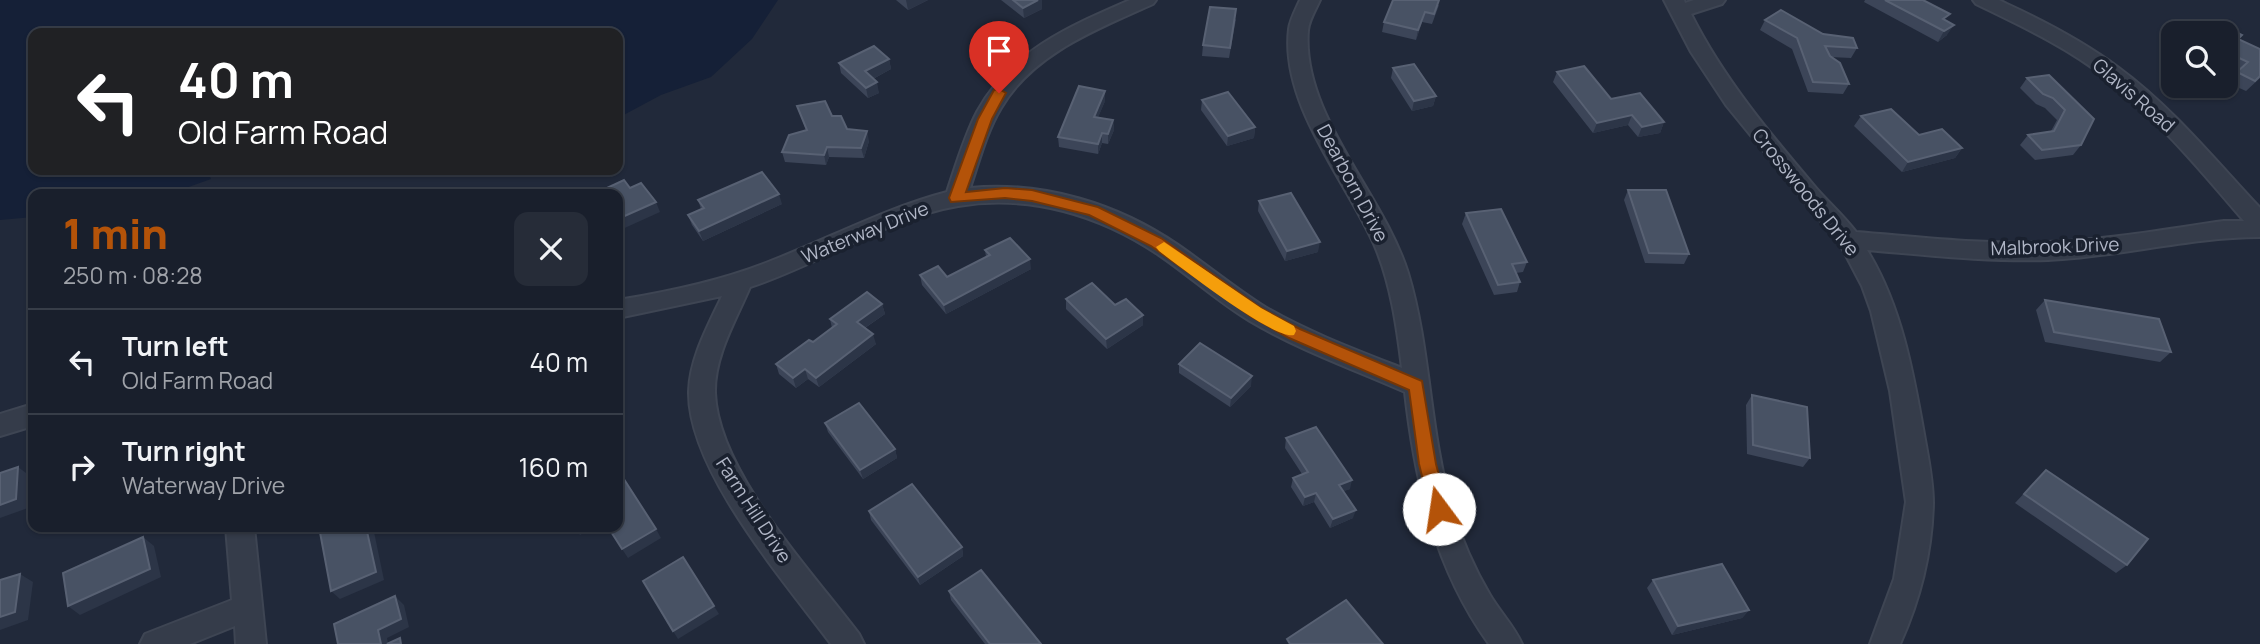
<!DOCTYPE html>
<html lang="en">
<head>
<meta charset="utf-8">
<style>
	body { margin:0; font-family:Manrope,sans-serif; background:#262c38; color:#f1f3f6; height:100vh; display:flex; flex-direction:column; font-size:26px; white-space:nowrap }
	* { box-sizing:border-box; margin:0 }
	p { font-size:23px; color:#9fa2a9 }
	.icon { flex:none; width:38px; height:38px; fill:none; stroke:currentColor; stroke-width:2; stroke-linecap:round; stroke-linejoin:round }
	.map { position:relative; flex:1; overflow:hidden }
	.side { position:absolute; left:28px; top:189px; width:595px; height:343px; display:flex; flex-direction:column; background:#191f2c; border-radius:14px; box-shadow:0 2px 5px #0004,0 0 0 2px #373d48 }
	.side>* { flex:none }
	.top-card { position:absolute; left:28px; top:28px; width:595px; height:147px; border-radius:14px; box-shadow:0 2px 5px #0004,0 0 0 2px #373d48; background:#202124; color:#fff; overflow:hidden }
	.controls { position:absolute; left:2161px; top:21px; display:grid; gap:14px }
	.controls a { display:grid; place-items:center; width:77px; height:77px; border-radius:14px; background:#191f2c; box-shadow:0 2px 5px #0004,0 0 0 2px #373d48; font-size:35px }
	.pin { position:absolute; display:grid; place-items:center; width:60px; height:60px; color:#fff; margin:-72px -30px; border-radius:50% 50% 50% 0; rotate:-45deg; box-shadow:0 0 7px #0007 }
	.pin .icon { rotate:45deg }
	.me { position:absolute; width:77px; margin:-38px; rotate:346deg; stroke-linejoin:round; filter:drop-shadow(0 0 5px #0008) }
	.turn { display:flex; align-items:center; gap:24px; height:147px; padding:0 35px; font-size:32px }
	.turn .icon { width:91px; height:91px; stroke-width:2.5 }
	.turn b { display:block; font-size:49px; line-height:60px }
	.round { display:grid; place-items:center; flex:none; width:74px; height:74px; border-radius:14px; background:#262c38 }
	.summary { display:flex; align-items:center; justify-content:space-between; height:119px; padding:0 35px }
	h1 { font-size:42px; font-weight:800; line-height:52px; color:#b45309 }
	ul { padding:0; list-style:none }
	li { display:flex; align-items:center; gap:21px; height:105px; padding:0 35px; border-top:2px solid #373d48 }
	li div { flex:1 }
	li b { display:block; font-size:26px }
	li em { font-style:normal }
	.map>svg:first-child { display:block }
</style>
</head>
<body>
<div class="map">
<svg width="2260" height="644" viewBox="0 0 2260 644">
	<rect width="100%" height="100%" fill="#21293a"/>
	<polygon fill="#152037" points="0,0 778,0 752,39 711,77 661,95 618,118 618,33 33,33 33,170 207,170 211,179 169,194 33,194 33,217 0,220"/>
	<g fill="none" stroke-linecap="round" stroke-linejoin="round">
		<defs>
			<g id="minor">
				<path d="M1130,0H1156L1153,4C1098,29 1033,53 1001,108C986,133 979,162 970,188C1044,181 1118,204 1178,245C1207,265 1235,288 1265,307C1308,332 1356,350 1402,368C1397,327 1391,283 1374,244C1345,179 1280,104 1289,29C1290,20 1296,9 1300,0H1320C1316,9 1309,20 1308,30C1301,115 1383,193 1408,273C1431,349 1429,431 1452,508C1461,538 1474,568 1490,595C1500,612 1514,626 1522,644H1489C1435,569 1415,482 1405,392C1353,369 1299,350 1250,321C1218,302 1190,276 1159,255C1100,215 1030,194 958,206C891,217 816,266 750,287C736,320 714,356 715,393C718,472 813,573 859,634L864,644H831C785,582 687,470 689,391C690,358 708,326 722,296L618,318V300C667,292 716,282 763,264C825,241 882,209 947,192C956,165 964,137 977,112C1009,52 1070,26 1130,0Z"/>
				<path d="M1664,0H1684L1685,3L1694,0H1725L1722,4L1691,14C1723,78 1770,134 1816,188C1829,203 1844,216 1856,232C1920,237 1984,245 2048,242C2107,240 2166,229 2224,221H2244C2201,171 2158,119 2106,78C2067,47 2021,26 1976,4L1973,0H1999L2007,4C2046,22 2084,42 2119,68C2172,107 2215,160 2260,208V237C2189,237 2119,257 2048,260C1988,262 1927,255 1867,250C1901,305 1913,371 1924,434C1928,457 1933,480 1933,503C1932,552 1920,600 1900,644H1870L1894,579L1906,502L1890,391L1871,311L1862,286L1841,246L1726,105L1691,52Z"/>
				<polygon points="33,404 33,426 0,436 0,414"/>
				<polygon points="226,527 254,527 266,644 236,644 235,626 190,644 140,644 145,634 232,600"/>
			</g>
		</defs>
		<use href="#minor" stroke="#3e4553" stroke-width="4"/>
		<use href="#minor" fill="#353c4a" fill-rule="evenodd"/>
	</g>
	<g fill="#3c4558">
		<polygon points="896,0 928,0 908,10"/>
		<polygon points="1001,0 1042,0 1042,9 1024,18"/>
		<polygon points="1865,0 1923,0 1945,20 1947,35 1938,42 1864,2"/>
		<polygon points="1439,5 1432,24 1422,22 1416,40 1382,32 1384,22"/>
		<polygon points="1236,19 1229,58 1202,56 1203,45"/>
		<polygon points="1765,20 1823,34 1857,48 1851,58 1830,57 1849,84 1843,94 1808,92 1792,49 1760,30"/>
		<polygon points="2213,21 2242,35 2239,39 2260,49 2260,78 2246,91 2228,83 2238,72 2226,66 2226,33 2201,33"/>
		<polygon points="889,59 891,69 873,79 879,93 868,98 841,73 839,63"/>
		<polygon points="1393,68 1436,96 1433,106 1412,111 1391,78"/>
		<polygon points="1557,72 1611,99 1664,122 1660,133 1638,137 1628,125 1593,133 1553,82"/>
		<polygon points="2049,75 2081,145 2073,155 2035,160 2020,145 2028,135 2051,131 2057,120 2045,108 2036,104 2020,88 2027,78"/>
		<polygon points="1202,100 1255,127 1254,138 1227,146 1201,110"/>
		<polygon points="1105,101 1098,117 1113,120 1114,130 1108,144 1102,143 1098,154 1059,147 1058,137"/>
		<polygon points="797,106 832,116 847,129 869,141 864,158 829,157 826,165 785,162 782,152 806,130"/>
		<polygon points="1861,116 1919,135 1962,148 1955,158 1902,172 1854,126"/>
		<polygon points="1628,190 1689,254 1684,264 1645,263 1624,200"/>
		<polygon points="698,200 782,204 703,241 692,225 688,215 701,209"/>
		<polygon points="1259,201 1318,252 1285,261 1258,211"/>
		<polygon points="1466,213 1527,262 1523,272 1516,273 1520,282 1517,292 1494,295 1462,224"/>
		<polygon points="985,250 1031,269 946,314 922,285 920,275 947,277 986,257"/>
		<polygon points="1066,299 1115,305 1143,325 1107,349 1066,309"/>
		<polygon points="2045,300 2171,352 2160,362 2045,342 2036,310"/>
		<polygon points="882,304 885,314 865,328 876,344 819,387 808,379 796,388 779,374 776,364 813,342 832,328 830,319"/>
		<polygon points="1179,364 1251,386 1230,407 1179,373"/>
		<polygon points="1752,395 1810,458 1803,467 1747,454 1746,405"/>
		<polygon points="825,423 895,449 897,458 863,479 828,432"/>
		<polygon points="1286,438 1350,489 1343,491 1353,518 1330,528 1314,502 1303,506 1291,487 1293,478 1302,474 1285,448"/>
		<polygon points="2046,470 2127,565 2116,573 2015,503"/>
		<polygon points="869,511 962,547 963,556 920,585 871,520"/>
		<polygon points="1653,580 1749,610 1742,618 1672,635 1647,588"/>
		<polygon points="949,591 1041,644 985,644 951,600"/>
	</g>
	<g fill="#2c3547">
		<polygon points="906,0 928,0 908,10"/>
		<polygon points="1038,0 1042,0 1042,9 1024,18 1023,8"/>
		<polygon points="1425,12 1422,22 1416,40 1418,30"/>
		<polygon points="1954,25 1947,35 1938,42 1944,31"/>
		<polygon points="889,59 891,69 867,82 865,71"/>
		<polygon points="877,82 879,93 868,98 866,88"/>
		<polygon points="1105,91 1105,101 1094,127 1094,117"/>
		<polygon points="1436,96 1433,106 1412,111 1414,101"/>
		<polygon points="1632,115 1628,125 1593,133 1597,123"/>
		<polygon points="1113,120 1114,130 1108,144 1108,134"/>
		<polygon points="1664,122 1660,133 1638,137 1642,127"/>
		<polygon points="1255,127 1254,138 1227,146 1228,136"/>
		<polygon points="867,131 869,141 864,158 861,148"/>
		<polygon points="1102,133 1102,143 1098,154 1098,144"/>
		<polygon points="827,147 829,157 826,165 824,155"/>
		<polygon points="1962,148 1955,158 1902,172 1908,162"/>
		<polygon points="779,194 782,204 703,241 699,231"/>
		<polygon points="656,202 660,212 618,231 618,219"/>
		<polygon points="1320,242 1318,252 1285,261 1287,251"/>
		<polygon points="1030,259 1031,269 946,314 944,305"/>
		<polygon points="882,304 885,314 860,331 857,322"/>
		<polygon points="1143,315 1143,325 1107,349 1106,339"/>
		<polygon points="873,334 876,344 819,387 816,378"/>
		<polygon points="805,369 808,379 796,388 793,378"/>
		<polygon points="1252,376 1251,386 1230,407 1231,398"/>
		<polygon points="895,449 897,458 863,479 860,470"/>
		<polygon points="18,467 30,476 28,508 0,518 0,505"/>
		<polygon points="1352,480 1350,489 1337,494 1339,485"/>
		<polygon points="1316,493 1314,502 1303,506 1305,497"/>
		<polygon points="1356,510 1353,518 1330,528 1333,519"/>
		<polygon points="366,527 373,527 384,580 340,599 331,591"/>
		<polygon points="575,527 594,527 580,535"/>
		<polygon points="656,529 661,538 628,558 622,549"/>
		<polygon points="143,537 154,546 161,577 80,615 68,606"/>
		<polygon points="962,547 963,556 920,585 918,577"/>
		<polygon points="20,574 33,582 28,620 0,630 0,617"/>
		<polygon points="395,596 404,605 409,627 387,638 388,644 381,644 378,630"/>
		<polygon points="714,606 719,614 678,639 673,631"/>
		<polygon points="1749,610 1742,618 1672,635 1678,626"/>
	</g>
	<g fill="#485264" stroke="#586173" stroke-width="2">
		<polygon points="1013,0 1038,0 1023,8"/>
		<polygon points="1393,0 1439,0 1434,14 1425,12 1418,30 1384,22"/>
		<polygon points="1885,0 1923,0 1950,14 1943,19 1954,25 1944,31"/>
		<polygon points="1210,7 1236,9 1230,48 1203,45"/>
		<polygon points="1781,10 1823,34 1853,38 1857,48 1825,46 1830,56 1840,63 1849,84 1813,82 1797,38 1765,20"/>
		<polygon points="2213,21 2242,35 2238,39 2260,49 2260,76 2255,81 2237,72 2248,62 2226,52 2226,33 2218,33 2206,28"/>
		<polygon points="874,46 889,59 865,71 877,82 866,88 839,63"/>
		<polygon points="1414,64 1436,96 1414,101 1393,68"/>
		<polygon points="1584,66 1611,99 1640,93 1664,122 1642,127 1632,115 1597,123 1557,72"/>
		<polygon points="2049,75 2094,119 2081,145 2042,150 2028,135 2054,131 2065,110 2053,98 2043,94 2027,78"/>
		<polygon points="1079,86 1105,91 1094,117 1113,120 1108,134 1102,133 1098,144 1058,137"/>
		<polygon points="1228,92 1255,127 1228,136 1202,100"/>
		<polygon points="825,101 832,116 841,116 847,129 867,131 861,148 827,147 824,155 782,152 789,135 807,130 797,106"/>
		<polygon points="1891,109 1919,135 1942,129 1962,148 1908,162 1861,116"/>
		<polygon points="762,172 779,194 699,231 688,215 704,208 698,200"/>
		<polygon points="624,180 630,188 641,183 656,202 618,219 618,194 611,194 607,188"/>
		<polygon points="1628,190 1666,190 1689,254 1649,253"/>
		<polygon points="1291,193 1320,242 1287,251 1259,201"/>
		<polygon points="1501,209 1527,262 1512,264 1520,282 1498,285 1466,213"/>
		<polygon points="1010,238 1030,259 944,305 920,275 938,266 947,277 990,255 985,250"/>
		<polygon points="1092,283 1115,305 1126,299 1143,315 1106,339 1066,299"/>
		<polygon points="867,292 882,304 857,322 873,334 816,378 805,369 793,378 776,364 809,340 813,342 837,324 830,319"/>
		<polygon points="2045,300 2159,319 2171,352 2054,332"/>
		<polygon points="1200,343 1252,376 1231,398 1179,364"/>
		<polygon points="1752,395 1807,407 1810,458 1753,445"/>
		<polygon points="859,403 895,449 860,470 825,423"/>
		<polygon points="1316,427 1352,480 1339,485 1356,510 1333,519 1316,493 1305,497 1293,478 1308,472 1286,438"/>
		<polygon points="18,467 16,499 0,505 0,473"/>
		<polygon points="2046,470 2148,539 2127,565 2024,494"/>
		<polygon points="620,473 656,529 622,549 608,527 618,527 618,474"/>
		<polygon points="912,484 962,547 918,577 869,511"/>
		<polygon points="319,527 366,527 376,572 331,591"/>
		<polygon points="143,537 150,569 68,606 63,573"/>
		<polygon points="683,557 714,606 673,631 643,581"/>
		<polygon points="1722,564 1749,610 1678,626 1653,580"/>
		<polygon points="981,570 1041,644 990,644 949,591"/>
		<polygon points="20,574 15,612 0,617 0,580"/>
		<polygon points="395,596 401,619 378,630 381,644 338,644 334,624"/>
		<polygon points="1346,600 1383,644 1290,644 1287,639"/>
		<polygon points="400,638 401,644 387,644"/>
	</g>
	<polygon fill="#b45309" stroke="#753606" stroke-width="2" points="999,89 1006,93 992,119 966,192 1005,188 1032,190 1098,207 1161,238 1261,308 1300,329 1422,381 1436,464 1448,509 1445,515 1439,517 1433,515 1430,509 1419,464 1409,390 1289,338 1250,316 1151,246 1089,215 1032,201 1005,198 951,202 949,198 978,119 994,90"/>
	<path fill="#f59e0b" d="M1164,242L1261,308L1294,326L1296,331L1294,335C1275,341 1179,266 1159,251L1156,247Z"/>
	<g text-anchor="middle" stroke-width="7" stroke-linejoin="round" paint-order="stroke">
		<g font-size="19" fill="#b0b6c6" stroke="#1a212f">
			<text transform="translate(2134 95) rotate(41)" y="7">Glavis Road</text>
			<text transform="translate(1353 183) rotate(62)" y="7">Dearborn Drive</text>
			<text transform="translate(1806 192) rotate(51)" y="7">Crosswoods Drive</text>
			<text transform="translate(865 232) rotate(-22)" y="7">Waterway Drive</text>
			<text transform="translate(2055 246) rotate(-2)" y="7">Malbrook Drive</text>
			<text transform="translate(754 510) rotate(57)" y="7">Farm Hill Drive</text>
		</g>
	</g>
</svg>
<div class="controls">
<a><svg class="icon" aria-label="search" viewBox="0 0 24 24"><circle cx="10" cy="10" r="6"/><path d="M15 15l6 6"/></svg></a>
</div>
<div class="pin" style="left:999px;top:93px;background:#d93025"><svg class="icon" aria-label="arrive" viewBox="0 0 24 24"><path d="M6 21V4h12l-3 4 3 4H6"/></svg></div>
<svg class="me" style="left:1439px;top:509px" viewBox="-20 -20 40 40"><circle r="19" fill="#fff"/><path d="M0-13L10 11 0 6-10 11z" fill="#b45309"/></svg>
<div class="top-card">
<div class="turn"><svg class="icon" aria-label="left" viewBox="0 0 24 24"><path d="M17 20v-9H6M10 6l-5 5 5 5"/></svg><div><b>40 m</b>Old Farm Road</div></div>
</div>
<section class="side">
<div class="summary"><div><h1>1 min</h1><p>250 m · 08:28</p></div><a class="round"><svg class="icon" aria-label="close" viewBox="0 0 24 24"><path d="M6 6l12 12M18 6L6 18"/></svg></a></div>
<ul>
<li><svg class="icon" aria-label="left" viewBox="0 0 24 24"><path d="M17 20v-9H6M10 6l-5 5 5 5"/></svg><div><b>Turn left</b><p>Old Farm Road</p></div><em>40 m</em></li>
<li><svg class="icon" aria-label="right" viewBox="0 0 24 24"><path d="M7 20v-9h11M14 6l5 5-5 5"/></svg><div><b>Turn right</b><p>Waterway Drive</p></div><em>160 m</em></li>
</ul>
</section>
</div>
</body>
</html>
